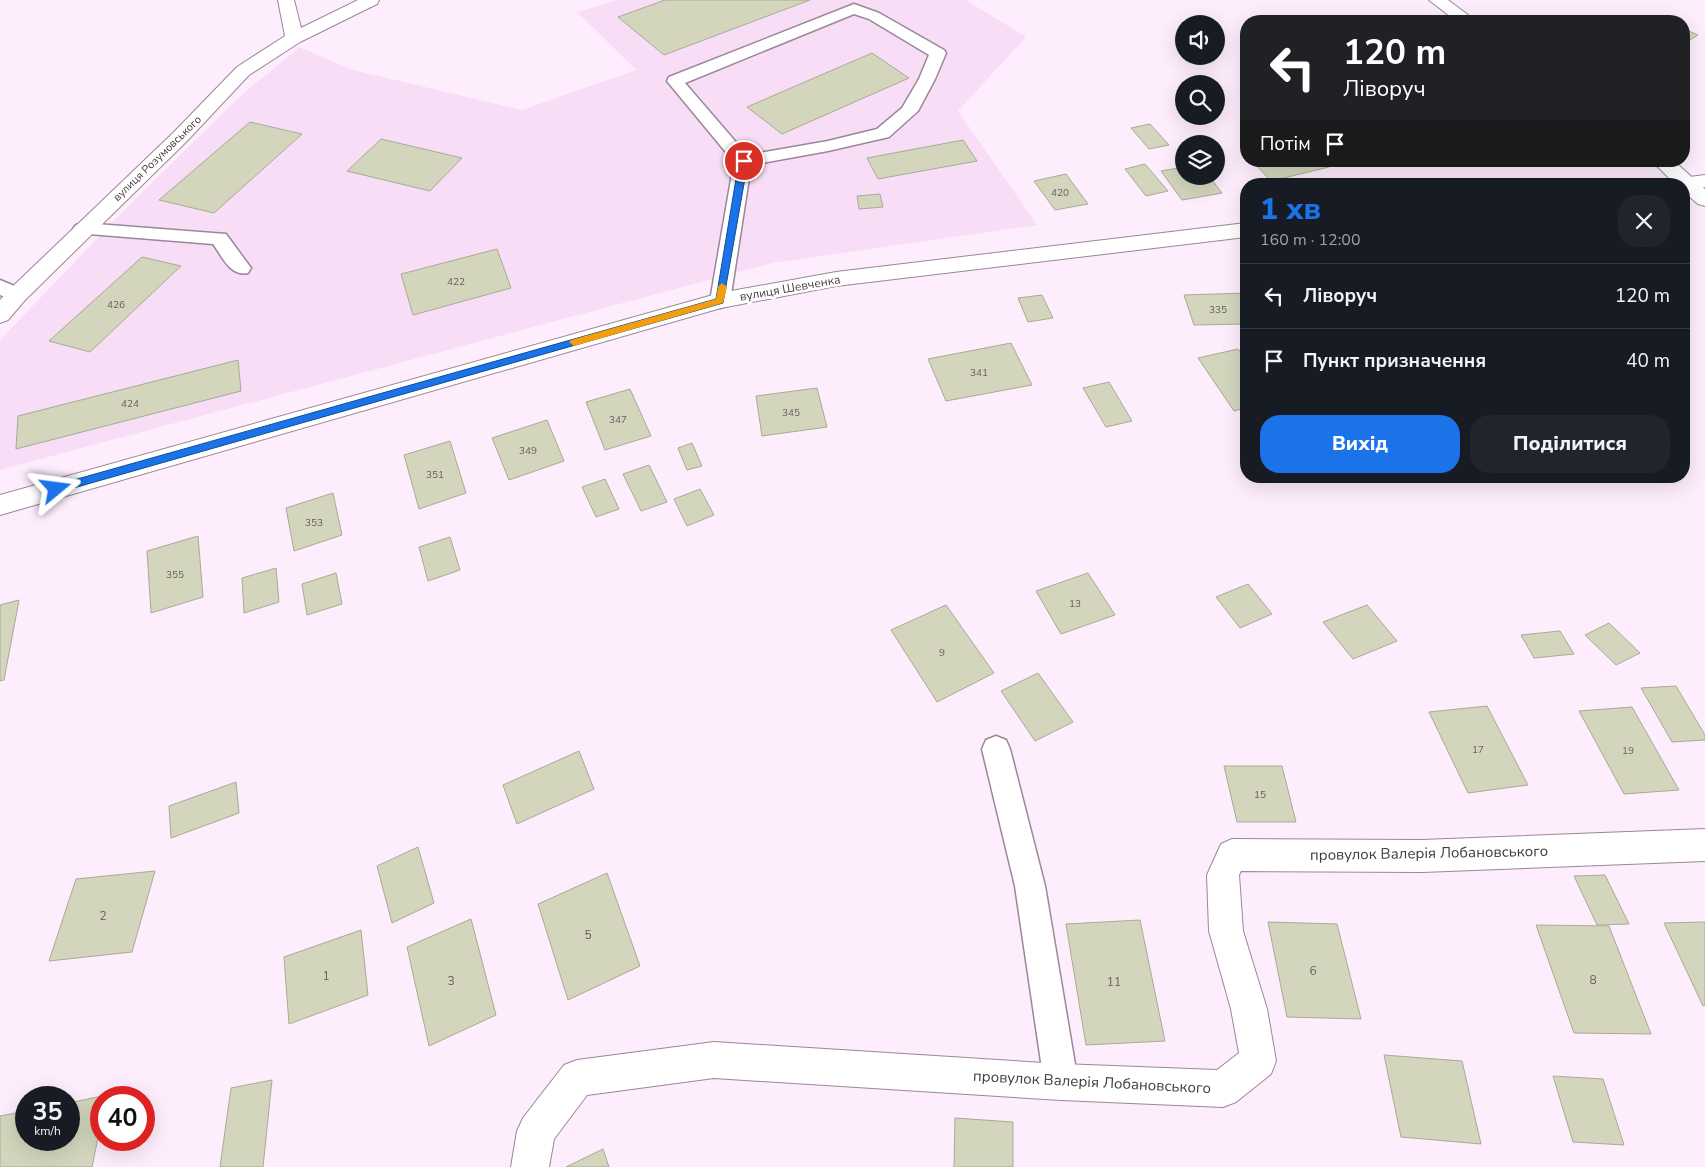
<!DOCTYPE html>
<html lang="uk">
<head>
<meta charset="utf-8">
<style>
	body { margin:0; font-family:"Nunito Sans",sans-serif; background:#20242c; color:#f1f3f6; height:100vh; display:flex; flex-direction:column; font-size:19px; white-space:nowrap }
	* { box-sizing:border-box; margin:0 }
	p { font-size:16px; color:#9ea1a6 }
	.icon { flex:none; width:28px; height:28px; fill:none; stroke:currentColor; stroke-width:2; stroke-linecap:round; stroke-linejoin:round }
	.map { position:relative; flex:1; overflow:hidden }
	.drawer { position:absolute; left:1240px; top:178px; width:450px; height:305px; display:flex; flex-direction:column; background:#171b24; border-radius:20px; box-shadow:0 5px 20px #0002 }
	.drawer>* { flex:none }
	.hud { position:absolute; left:1240px; top:15px; width:450px; height:152px; border-radius:20px; box-shadow:0 5px 20px #0002; background:#202124; color:#fff; overflow:hidden }
	.tools { position:absolute; left:1175px; top:15px; display:grid; gap:10px }
	.tools a { display:grid; place-items:center; width:50px; height:50px; border-radius:50%; background:#171b24; box-shadow:0 5px 20px #0002; font-size:25px }
	.speed { position:absolute; left:15px; top:1086px; display:flex; gap:10px; font-size:25px; font-weight:700; text-align:center }
	.speed>* { display:grid; place-content:center; width:65px; height:65px; border-radius:50%; background:#171b24; box-shadow:0 5px 20px #0002; line-height:1 }
	.speed small { font-size:12px; font-weight:400 }
	.speed .limit { border:8px solid #d22; background:#fff; color:#111 }
	.pin { position:absolute; display:grid; place-items:center; width:42px; height:42px; color:#fff; margin:-21px; border:2px solid #fff; border-radius:50%; box-shadow:0 1px 5px #0007 }
	.me { position:absolute; width:55px; margin:-28px; rotate:74deg; stroke-linejoin:round; filter:drop-shadow(0 0 4px #0008) }
	.turn { display:flex; align-items:center; gap:18px; height:105px; padding:0 20px; font-size:22px }
	.turn .icon { width:65px; height:65px; stroke-width:2.5 }
	.turn b { display:block; font-size:35px; line-height:42px }
	.then { display:flex; align-items:center; height:48px; padding:0 20px; background:#0003; gap:10px; font-size:19px }
	.round { display:grid; place-items:center; flex:none; width:52px; height:52px; border-radius:20px; background:#20242c }
	.head { display:flex; align-items:center; justify-content:space-between; height:85px; padding:0 20px }
	h1 { font-size:30px; font-weight:800; line-height:38px; color:#1a73e8 }
	.primary-button { display:flex; gap:10px; margin-top:auto; padding:10px 20px }
	.primary-button a { flex:1; height:58px; border-radius:20px; background:#1a73e8; color:#fff; font-size:20px; font-weight:800; line-height:58px; text-align:center }
	.primary-button a+a { background:#20242c; color:#f1f3f6 }
	ul { padding:0; list-style:none }
	li { display:flex; align-items:center; gap:15px; height:65px; padding:0 20px; border-top:1px solid #363941 }
	li div { flex:1 }
	li b { display:block; font-size:19px }
	li em { font-style:normal }
	.map>svg:first-child { display:block }
</style>
</head>
<body>
<div class="map">
<svg width="1705" height="1167" viewBox="0 0 1705 1167">
	<rect width="100%" height="100%" fill="#feedfc"/>
	<polygon fill="#f8ddf6" points="616,0 966,0 1026,37 958,111 1037,225 772,263 0,470 0,340 137,197 246,91 300,47 349,69 522,110 636,70 577,12"/>
	<g fill="#d3d6bd" stroke="#a8ab93">
		<polygon points="665,0 810,0 664,55 618,17"/>
		<polygon points="1684,29 1698,35 1684,44"/>
		<polygon points="872,53 909,78 782,134 747,107"/>
		<polygon points="250,122 302,134 214,213 159,200"/>
		<polygon points="1150,124 1169,145 1149,149 1131,128"/>
		<polygon points="381,139 462,158 430,191 347,171"/>
		<polygon points="963,140 977,161 878,179 867,158"/>
		<polygon points="1252,161 1323,161 1329,167 1271,181"/>
		<polygon points="1145,164 1168,191 1146,196 1125,169"/>
		<polygon points="1184,167 1184,176 1209,176 1222,193 1182,200 1161,171"/>
		<polygon points="1066,174 1088,204 1055,210 1034,181"/>
		<polygon points="880,194 883,207 859,209 857,196"/>
		<polygon points="497,249 511,288 413,315 401,274"/>
		<polygon points="142,257 181,266 90,352 49,341"/>
		<polygon points="1246,293 1246,324 1194,325 1184,295"/>
		<polygon points="1042,295 1053,318 1028,322 1018,298"/>
		<polygon points="1011,343 1032,385 946,401 928,359"/>
		<polygon points="1238,349 1246,360 1246,408 1234,411 1198,358"/>
		<polygon points="238,360 241,391 16,449 18,416"/>
		<polygon points="1109,382 1132,421 1106,427 1083,388"/>
		<polygon points="817,388 827,427 762,436 756,396"/>
		<polygon points="630,389 651,436 605,450 586,402"/>
		<polygon points="547,420 564,461 509,480 492,438"/>
		<polygon points="450,441 466,493 419,509 404,455"/>
		<polygon points="692,443 702,466 687,470 678,448"/>
		<polygon points="649,465 667,502 641,511 623,474"/>
		<polygon points="605,479 619,509 596,517 582,487"/>
		<polygon points="700,489 714,515 687,526 674,499"/>
		<polygon points="333,493 342,535 294,551 286,508"/>
		<polygon points="198,536 203,597 151,613 147,551"/>
		<polygon points="450,537 460,570 428,581 419,547"/>
		<polygon points="276,568 279,602 244,613 242,578"/>
		<polygon points="336,573 342,604 307,615 302,584"/>
		<polygon points="1088,573 1115,615 1061,634 1036,591"/>
		<polygon points="1248,584 1272,614 1240,628 1216,597"/>
		<polygon points="19,600 4,680 0,681 0,605"/>
		<polygon points="946,605 994,673 937,702 891,630"/>
		<polygon points="1367,605 1397,641 1353,659 1323,622"/>
		<polygon points="1609,623 1640,653 1616,665 1585,635"/>
		<polygon points="1560,631 1574,654 1534,658 1521,635"/>
		<polygon points="1038,673 1073,722 1035,741 1001,691"/>
		<polygon points="1676,686 1705,735 1705,740 1672,742 1641,688"/>
		<polygon points="1487,706 1528,785 1468,793 1429,712"/>
		<polygon points="1632,707 1679,790 1624,794 1579,711"/>
		<polygon points="579,751 594,789 517,824 503,785"/>
		<polygon points="1224,766 1282,766 1296,822 1237,822"/>
		<polygon points="236,782 239,813 171,838 169,806"/>
		<polygon points="418,847 434,903 392,923 377,866"/>
		<polygon points="155,871 132,952 49,961 76,879"/>
		<polygon points="607,873 640,966 568,1000 538,904"/>
		<polygon points="1605,875 1629,924 1597,925 1574,876"/>
		<polygon points="471,919 496,1015 429,1046 407,947"/>
		<polygon points="1140,920 1165,1041 1086,1045 1066,924"/>
		<polygon points="1268,922 1337,924 1361,1019 1287,1017"/>
		<polygon points="1705,922 1705,1005 1703,1006 1664,923"/>
		<polygon points="1536,925 1609,926 1651,1034 1574,1033"/>
		<polygon points="361,930 368,995 289,1024 284,957"/>
		<polygon points="1384,1055 1462,1061 1481,1144 1401,1137"/>
		<polygon points="1553,1076 1603,1079 1624,1145 1573,1142"/>
		<polygon points="272,1080 263,1167 220,1167 231,1088"/>
		<polygon points="107,1095 107,1098 101,1098 101,1123 92,1167 0,1167 0,1116 26,1111 26,1140 69,1140 69,1103"/>
		<polygon points="955,1118 1013,1122 1013,1167 954,1167"/>
		<polygon points="603,1149 609,1167 566,1167"/>
	</g>
	<g fill="none" stroke-linecap="round" stroke-linejoin="round">
		<defs>
			<g id="lane">
				<path d="M854,4L879,13L944,50L946,53L935,79L918,111L889,137L828,151L751,165L730,301L727,306L720,308L713,306L710,301L734,162L667,81L669,77ZM854,14L869,19L929,55L919,79L902,108L877,129L828,141L747,155L685,83Z"/>
				<path d="M83,223L226,234L251,268L248,273C230,277 222,256 213,244L76,233L73,229L76,225Z"/>
				<polygon points="0,280 24,290 27,295 24,300 17,302 0,295"/>
				<polygon points="996,736 1006,740 1010,749 1045,886 1078,1082 1073,1094 1061,1099 1049,1094 1044,1082 1015,886 982,749 986,740"/>
			</g>
			<g id="street">
				<polygon points="278,0 294,0 301,28 358,0 379,0 377,4 300,42 249,75 187,141 25,300 8,320 0,323 0,300 9,290 173,133 237,67 285,36"/>
				<polygon points="1429,0 1448,0 1476,21 1456,21"/>
				<polygon points="1652,161 1674,161 1705,189 1705,206 1698,204 1684,192 1684,184 1675,184"/>
				<polygon points="1705,829 1705,861 1422,872 1241,871 1239,875 1243,931 1267,1009 1276,1061 1271,1074 1236,1102 1223,1107 1061,1100 714,1078 587,1095 554,1139 549,1167 511,1167 517,1131 523,1118 564,1065 577,1060 714,1042 1061,1064 1217,1070 1239,1053 1231,1009 1209,931 1207,875 1221,844 1232,839 1422,840"/>
			</g>
			<g id="secondary">
				<polygon points="1705,175 1705,187 1684,189 1684,184 1663,184 1666,180"/>
				<polygon points="1246,223 1246,237 836,286 721,308 0,515 0,495 720,293 836,272"/>
			</g>
		</defs>
		<use href="#lane" stroke="#9a8798" stroke-width="3"/>
		<use href="#street" stroke="#9a8798" stroke-width="2"/>
		<use href="#secondary" stroke="#9a8798" stroke-width="2"/>
		<use href="#lane" fill="#fff" fill-rule="evenodd"/>
		<use href="#street" fill="#fff" fill-rule="evenodd"/>
		<use href="#secondary" fill="#fff" fill-rule="evenodd"/>
	</g>
	<polygon fill="#1a73e8" stroke="#114b97" points="744,158 748,161 723,303 56,493 51,489 56,485 716,299 739,161"/>
	<polygon fill="#f59e0b" points="722,283 727,287 723,303 574,346 569,342 571,340 716,299 718,287"/>
	<g text-anchor="middle" stroke-width="5" stroke-linejoin="round" paint-order="stroke">
		<g font-size="10" fill="#666060">
			<text x="1060" y="196">420</text>
			<text x="456" y="285">422</text>
			<text x="116" y="308">426</text>
			<text x="1218" y="313">335</text>
			<text x="979" y="376">341</text>
			<text x="130" y="407">424</text>
			<text x="791" y="416">345</text>
			<text x="618" y="423">347</text>
			<text x="528" y="454">349</text>
			<text x="435" y="478">351</text>
			<text x="314" y="526">353</text>
			<text x="175" y="578">355</text>
			<text x="1075" y="607">13</text>
			<text x="942" y="656">9</text>
			<text x="1478" y="753">17</text>
			<text x="1628" y="754">19</text>
			<text x="1260" y="798">15</text>
		</g>
		<g font-size="11" fill="#423941" stroke="#fff">
			<text transform="translate(157 158) rotate(-44)" y="4">вулиця Розумовського</text>
		</g>
		<g font-size="12" fill="#423941" stroke="#fff">
			<text transform="translate(790 288) rotate(-10)" y="4">вулиця Шевченка</text>
		</g>
		<g font-size="12" fill="#666060">
			<text x="103" y="920">2</text>
			<text x="588" y="939">5</text>
			<text x="1313" y="975">6</text>
			<text x="326" y="980">1</text>
			<text x="1593" y="984">8</text>
			<text x="451" y="985">3</text>
			<text x="1114" y="986">11</text>
		</g>
		<g font-size="15" fill="#423941" stroke="#fff">
			<text transform="translate(1429 853) rotate(-1)" y="5">провулок Валерія Лобановського</text>
			<text transform="translate(1092 1082) rotate(3)" y="5">провулок Валерія Лобановського</text>
		</g>
	</g>
</svg>
<div class="tools">
<a><svg class="icon" aria-label="sound" viewBox="0 0 24 24"><path d="M4 9h4l5-4v14l-5-4H4zM17 9q2 3 0 6"/></svg></a>
<a><svg class="icon" aria-label="search" viewBox="0 0 24 24"><circle cx="10" cy="10" r="6"/><path d="M15 15l6 6"/></svg></a>
<a><svg class="icon" aria-label="layers" viewBox="0 0 24 24"><path d="M12 4l9 5-9 5-9-5zM3 14l9 5 9-5"/></svg></a>
</div>
<div class="speed"><div>35<small>km/h</small></div><div class="limit">40</div></div>
<div class="pin" style="left:744px;top:161px;background:#d93025"><svg class="icon" aria-label="arrive" viewBox="0 0 24 24"><path d="M6 21V4h12l-3 4 3 4H6"/></svg></div>
<svg class="me" style="left:56px;top:489px" viewBox="-20 -20 40 40"><path d="M0-17L14 15 0 8-14 15z" fill="#1a73e8" stroke="#fff" stroke-width="4"/></svg>
<div class="hud">
<div class="turn"><svg class="icon" aria-label="left" viewBox="0 0 24 24"><path d="M17 20v-9H6M10 6l-5 5 5 5"/></svg><div><b>120 m</b>Ліворуч</div></div>
<div class="then">Потім<svg class="icon" aria-label="arrive" viewBox="0 0 24 24"><path d="M6 21V4h12l-3 4 3 4H6"/></svg></div>
</div>
<section class="drawer">
<div class="head"><div><h1>1 хв</h1><p>160 m · 12:00</p></div><a class="round"><svg class="icon" aria-label="close" viewBox="0 0 24 24"><path d="M6 6l12 12M18 6L6 18"/></svg></a></div>
<ul>
<li><svg class="icon" aria-label="left" viewBox="0 0 24 24"><path d="M17 20v-9H6M10 6l-5 5 5 5"/></svg><div><b>Ліворуч</b></div><em>120 m</em></li>
<li><svg class="icon" aria-label="arrive" viewBox="0 0 24 24"><path d="M6 21V4h12l-3 4 3 4H6"/></svg><div><b>Пункт призначення</b></div><em>40 m</em></li>
</ul>
<div class="primary-button"><a>Вихід</a><a>Поділитися</a></div>
</section>
</div>
</body>
</html>
